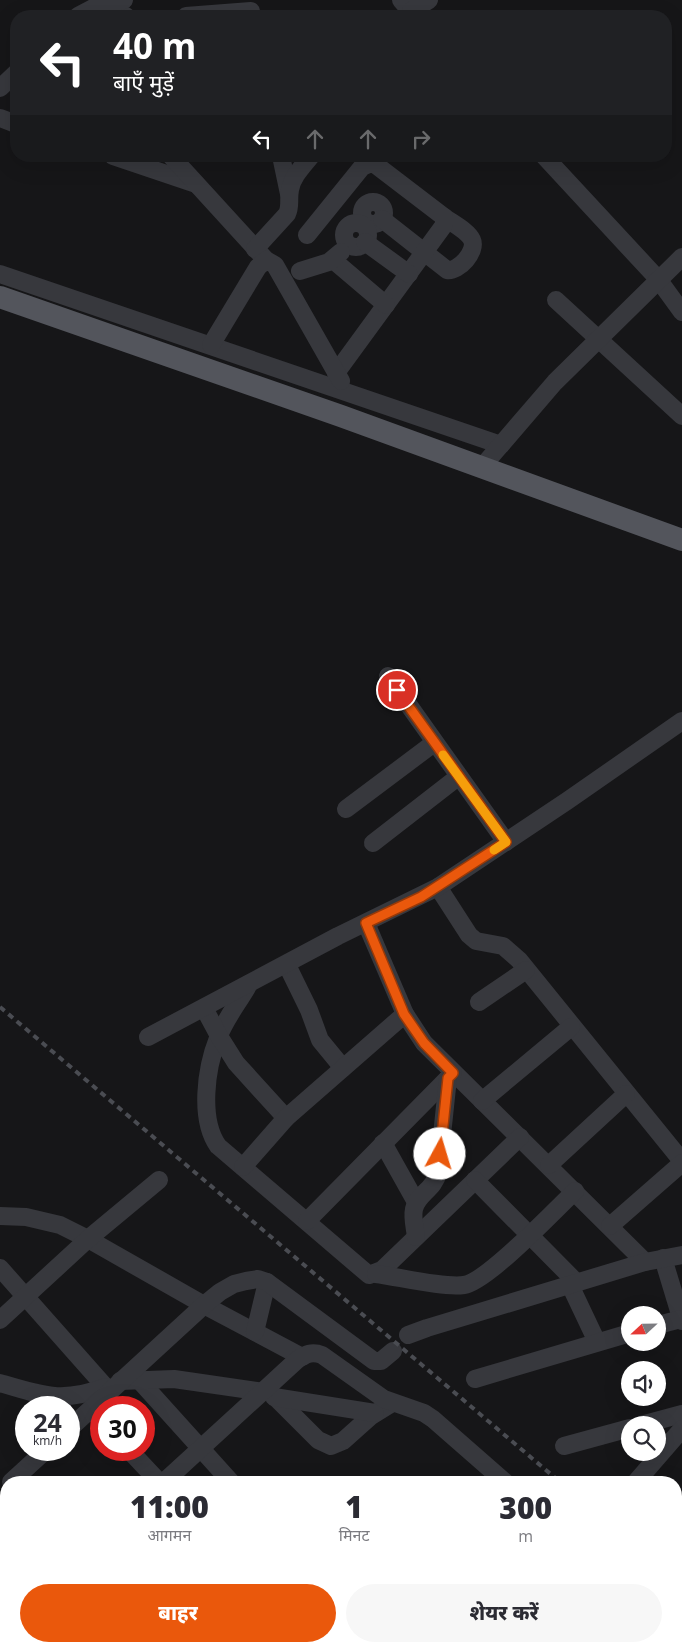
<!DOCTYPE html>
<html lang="hi">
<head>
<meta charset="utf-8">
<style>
	body { margin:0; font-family:"Open Sans","Noto Sans Devanagari",sans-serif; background:#f7f7f7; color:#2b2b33; height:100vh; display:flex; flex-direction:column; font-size:19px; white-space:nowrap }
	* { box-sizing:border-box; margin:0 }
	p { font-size:16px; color:#7c7c81 }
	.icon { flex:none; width:28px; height:28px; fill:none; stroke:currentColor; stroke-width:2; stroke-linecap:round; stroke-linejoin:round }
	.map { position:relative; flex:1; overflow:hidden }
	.drawer { position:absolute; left:0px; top:1476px; width:682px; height:176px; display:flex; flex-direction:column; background:#fff; border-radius:20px 20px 0 0; box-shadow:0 5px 20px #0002 }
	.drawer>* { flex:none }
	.banner { position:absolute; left:10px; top:10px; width:662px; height:152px; border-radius:20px; box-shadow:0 5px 20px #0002; background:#202124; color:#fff; overflow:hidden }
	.needle { width:32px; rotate:248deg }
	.tools { position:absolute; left:621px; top:1306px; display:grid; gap:10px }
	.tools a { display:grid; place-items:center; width:45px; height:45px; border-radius:50%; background:#fff; box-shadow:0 5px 20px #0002; font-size:25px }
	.speed { position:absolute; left:15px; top:1396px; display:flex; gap:10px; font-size:25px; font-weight:700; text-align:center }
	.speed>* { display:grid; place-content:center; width:65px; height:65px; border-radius:50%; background:#fff; box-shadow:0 5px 20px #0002; line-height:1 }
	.speed small { font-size:12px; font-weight:400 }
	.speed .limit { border:8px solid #d22; background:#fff; color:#111 }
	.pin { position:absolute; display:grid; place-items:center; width:42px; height:42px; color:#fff; margin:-21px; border:2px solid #fff; border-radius:50%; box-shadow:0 1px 5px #0007 }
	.me { position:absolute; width:55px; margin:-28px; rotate:6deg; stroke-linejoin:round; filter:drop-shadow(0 0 4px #0008) }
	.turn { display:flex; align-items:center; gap:18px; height:105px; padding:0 20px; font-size:22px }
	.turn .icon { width:65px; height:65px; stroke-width:2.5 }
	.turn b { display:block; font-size:35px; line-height:42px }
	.lanes { display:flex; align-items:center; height:48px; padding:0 20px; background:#0003; justify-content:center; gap:25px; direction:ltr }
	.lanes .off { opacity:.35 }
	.eta { display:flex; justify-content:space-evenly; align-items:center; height:85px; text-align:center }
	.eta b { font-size:30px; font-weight:800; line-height:35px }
	.cta { display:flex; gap:10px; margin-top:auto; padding:10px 20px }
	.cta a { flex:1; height:58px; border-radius:30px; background:#ea580c; color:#fff; font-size:20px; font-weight:800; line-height:58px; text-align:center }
	.cta a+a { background:#f7f7f7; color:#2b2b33 }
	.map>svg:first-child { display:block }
</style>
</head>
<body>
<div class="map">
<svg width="682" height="1652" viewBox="0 0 682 1652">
	<rect width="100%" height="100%" fill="#161618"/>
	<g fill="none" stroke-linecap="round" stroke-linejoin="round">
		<g stroke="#37383d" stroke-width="18">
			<polyline points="401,0 415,16"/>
			<polyline points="104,5 126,16"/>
			<polyline points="411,11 429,0"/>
			<polyline points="78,16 95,7 124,0"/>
			<polyline points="186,16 251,11"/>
			<polyline points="0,88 16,73"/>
			<polyline points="0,118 16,124"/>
			<polyline points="113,156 196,184"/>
			<polyline points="171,156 266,260"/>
			<polyline points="281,156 289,194"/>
			<polyline points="544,156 658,279 682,312"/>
			<circle cx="373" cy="213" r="11"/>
			<path d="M382,219L447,270C459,272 477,251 472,240C468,231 452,223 444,217"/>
			<circle cx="356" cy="235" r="12"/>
			<polyline points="307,235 362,167 371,163 376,165 444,217 444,225 336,373"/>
			<polyline points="365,242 409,274"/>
			<path d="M255,249L287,214C291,206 288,199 290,190C292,177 302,167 311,156"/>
			<polyline points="333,260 386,305"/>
			<polyline points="300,271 329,262 341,252"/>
			<polyline points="0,274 501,445"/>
			<polyline points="556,300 682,416"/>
			<polyline points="211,345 258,267 266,260 275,265 341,381"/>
			<polyline points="481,468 555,382 682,257"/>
			<polyline points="388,676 506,842"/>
			<polyline points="346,809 434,743"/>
			<polyline points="373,843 458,777"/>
			<polyline points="438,887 469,935 476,941 503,946 519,960 682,1161"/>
			<polyline points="366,923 405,1014 424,1043 645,1262"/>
			<polyline points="287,965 309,1010 320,1040 343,1068"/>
			<path d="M249,984C239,1002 225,1019 218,1038C206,1068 199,1119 218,1146L369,1275L382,1270L520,1137"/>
			<polyline points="479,1002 526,970"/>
			<polyline points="204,1008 219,1036 236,1063 286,1118"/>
			<polyline points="148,1037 338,936 438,887 567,801 682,721"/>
			<polyline points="482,1101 571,1027"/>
			<polyline points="383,1143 416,1202"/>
			<polyline points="549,1165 626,1094"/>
			<polyline points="243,1167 286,1118 405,1014"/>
			<polyline points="475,1180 577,1283"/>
			<polyline points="0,1216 26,1217 60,1225 88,1239 204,1305 302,1357"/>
			<polyline points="307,1221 453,1073"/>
			<polyline points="610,1226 682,1163"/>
			<path d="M416,1237C415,1228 412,1218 414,1209C417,1194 434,1190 438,1173L448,1078"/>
			<polyline points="663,1258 682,1321"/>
			<polyline points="0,1268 109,1391"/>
			<path d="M376,1274C399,1277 443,1288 464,1285C487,1282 555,1210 575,1191"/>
			<polyline points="570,1285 597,1342"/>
			<polyline points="0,1320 88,1239 159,1180"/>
			<polyline points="658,1325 681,1319"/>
			<polyline points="255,1332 267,1282"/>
			<polyline points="408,1335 427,1328 645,1262 682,1255"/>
			<polyline points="475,1379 630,1333"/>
			<polyline points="139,1380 231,1482"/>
			<polyline points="120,1381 174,1379 264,1392"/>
			<path d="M0,1383C43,1396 63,1403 106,1387"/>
			<polyline points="267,1389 318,1440 331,1446 343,1441 371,1416 392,1403"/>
			<polyline points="274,1397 375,1413"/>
			<polyline points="91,1409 101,1420"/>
			<polyline points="641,1425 682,1414"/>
			<polyline points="69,1429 204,1305 220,1292 234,1284 246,1281 258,1279 267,1282 374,1361 381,1361 393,1351"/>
			<polyline points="564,1446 630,1428"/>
			<polyline points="129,1450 159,1482"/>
			<polyline points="11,1482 46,1450"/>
			<path d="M164,1482L297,1360C306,1354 312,1351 322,1355L384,1399L424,1413L433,1419L505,1482"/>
			<polyline points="636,1482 682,1429"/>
			<polyline points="0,1614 6,1617"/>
			<polyline points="676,1631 682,1636"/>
			<polyline points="30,1646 35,1652"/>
			<polyline points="152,1646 157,1652"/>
		</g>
		<polyline stroke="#53555c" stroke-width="22" points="0,297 341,416 682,540"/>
		<g stroke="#4a4c52" stroke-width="4" stroke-dasharray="6 5" stroke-linecap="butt">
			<polyline points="0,1007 560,1482"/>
			<polyline points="676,1581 682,1586"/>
		</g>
	</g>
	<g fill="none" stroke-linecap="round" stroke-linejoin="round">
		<defs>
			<polyline id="route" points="397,690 506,842 421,897 366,923 404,1014 424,1043 453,1073 448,1078 440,1154"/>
		</defs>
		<use href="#route" stroke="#983908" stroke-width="12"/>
		<use href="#route" stroke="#ea580c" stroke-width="9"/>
		<polyline stroke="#f59e0b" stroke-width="9" points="443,755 506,842 494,850"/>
	</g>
</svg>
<div class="tools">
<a><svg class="needle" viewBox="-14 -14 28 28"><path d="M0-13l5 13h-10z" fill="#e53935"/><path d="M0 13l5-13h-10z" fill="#7c7c81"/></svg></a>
<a><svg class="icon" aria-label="sound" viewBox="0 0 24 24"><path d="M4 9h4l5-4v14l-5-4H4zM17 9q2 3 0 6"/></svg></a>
<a><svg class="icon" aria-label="search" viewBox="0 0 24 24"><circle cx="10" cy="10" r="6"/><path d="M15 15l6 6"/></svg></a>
</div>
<div class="speed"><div>24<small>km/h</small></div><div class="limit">30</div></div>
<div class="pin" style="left:397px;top:690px;background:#d93025"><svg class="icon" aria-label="arrive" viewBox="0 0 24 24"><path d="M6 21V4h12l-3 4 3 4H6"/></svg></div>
<svg class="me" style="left:440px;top:1154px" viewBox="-20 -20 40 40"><circle r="19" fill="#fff"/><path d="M0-13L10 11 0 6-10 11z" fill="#ea580c"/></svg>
<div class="banner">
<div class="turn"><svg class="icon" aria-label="left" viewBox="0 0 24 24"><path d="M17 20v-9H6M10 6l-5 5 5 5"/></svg><div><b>40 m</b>बाएँ मुड़ें</div></div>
<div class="lanes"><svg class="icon" aria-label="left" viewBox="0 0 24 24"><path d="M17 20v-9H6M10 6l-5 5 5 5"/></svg><svg class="icon off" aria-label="ahead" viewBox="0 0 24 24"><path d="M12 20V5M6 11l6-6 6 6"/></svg><svg class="icon off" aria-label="ahead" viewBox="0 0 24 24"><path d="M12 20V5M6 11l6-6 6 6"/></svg><svg class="icon off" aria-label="right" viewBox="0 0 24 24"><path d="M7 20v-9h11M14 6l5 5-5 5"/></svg></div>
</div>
<section class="drawer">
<div class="eta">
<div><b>11:00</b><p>आगमन</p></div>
<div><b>1</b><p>मिनट</p></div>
<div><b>300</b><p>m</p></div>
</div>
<div class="cta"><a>बाहर</a><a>शेयर करें</a></div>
</section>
</div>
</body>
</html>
